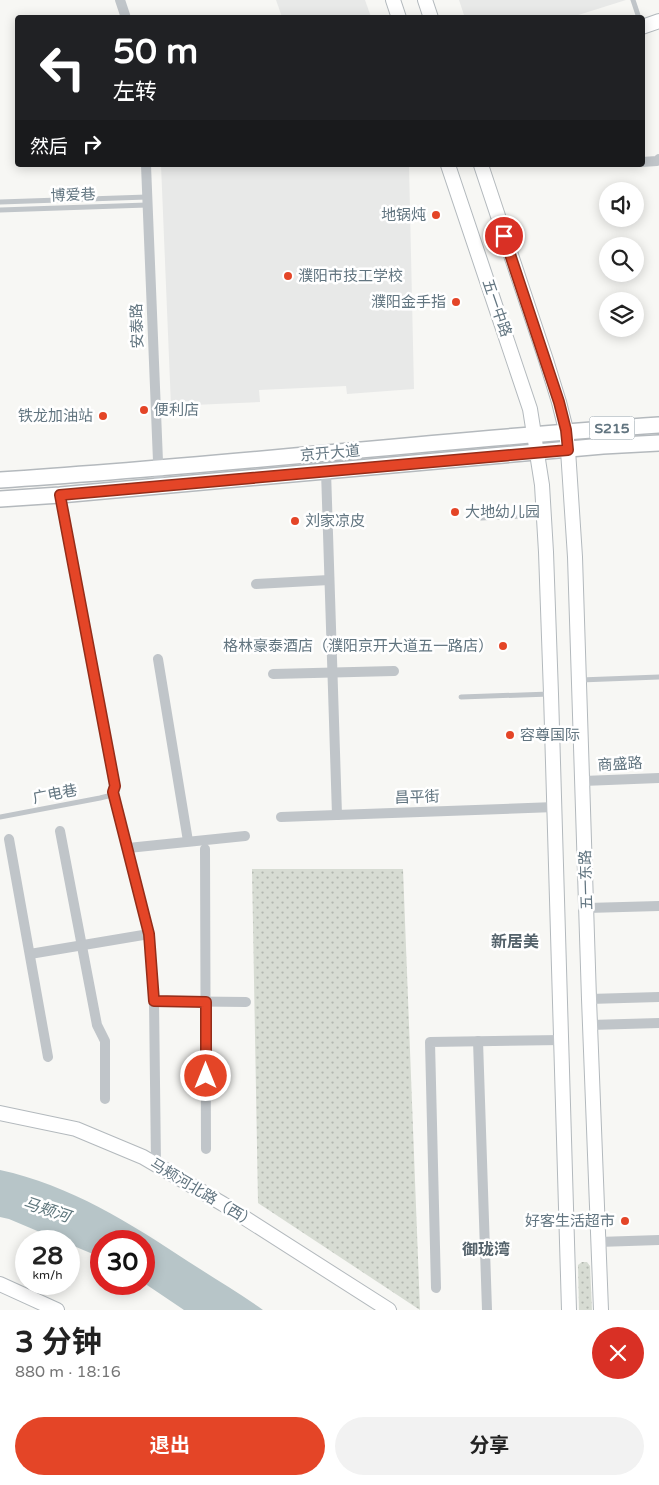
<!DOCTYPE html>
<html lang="zh">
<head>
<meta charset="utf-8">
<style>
	body { margin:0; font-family:"Varela Round","Noto Sans SC",sans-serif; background:#f2f2f2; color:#222; height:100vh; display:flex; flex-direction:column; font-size:19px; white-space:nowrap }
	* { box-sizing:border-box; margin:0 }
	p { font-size:16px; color:#767676 }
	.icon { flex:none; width:28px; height:28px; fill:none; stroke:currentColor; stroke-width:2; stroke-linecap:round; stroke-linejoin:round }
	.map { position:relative; height:1310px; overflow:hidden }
	.side { display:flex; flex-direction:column; background:#fff; flex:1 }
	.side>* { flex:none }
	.banner { position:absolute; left:15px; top:15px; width:630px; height:152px; border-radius:5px; box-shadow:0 2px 12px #0003; background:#202124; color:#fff; overflow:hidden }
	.fabs { position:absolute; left:599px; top:182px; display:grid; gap:10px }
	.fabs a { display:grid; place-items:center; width:45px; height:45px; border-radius:50%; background:#fff; box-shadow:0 2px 12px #0003; font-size:25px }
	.speed { position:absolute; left:15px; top:1230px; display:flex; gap:10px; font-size:25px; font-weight:700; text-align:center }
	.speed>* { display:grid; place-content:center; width:65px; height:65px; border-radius:50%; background:#fff; box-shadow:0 2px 12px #0003; line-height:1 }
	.speed small { font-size:12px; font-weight:400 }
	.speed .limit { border:8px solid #d22; background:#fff; color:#111 }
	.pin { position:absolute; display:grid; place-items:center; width:42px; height:42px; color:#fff; margin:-21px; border:2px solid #fff; border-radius:50%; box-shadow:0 1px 5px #0007 }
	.me { position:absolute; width:55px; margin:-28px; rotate:0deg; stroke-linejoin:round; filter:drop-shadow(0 0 4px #0008) }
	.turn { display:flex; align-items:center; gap:18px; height:105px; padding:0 15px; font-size:22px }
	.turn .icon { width:65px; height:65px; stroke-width:2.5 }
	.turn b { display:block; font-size:35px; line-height:42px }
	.then { display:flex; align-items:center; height:48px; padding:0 15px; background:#0003; gap:10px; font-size:19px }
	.round { display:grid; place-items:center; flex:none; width:52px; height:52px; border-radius:26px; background:#f2f2f2 }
	.summary { display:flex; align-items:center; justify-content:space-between; height:85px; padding:0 15px }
	h1 { font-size:30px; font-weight:700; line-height:38px }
	.primary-button { display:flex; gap:10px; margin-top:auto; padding:10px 15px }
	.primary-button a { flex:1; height:58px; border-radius:30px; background:#e44527; color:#fff; font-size:20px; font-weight:700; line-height:58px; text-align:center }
	.primary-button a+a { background:#f2f2f2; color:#222 }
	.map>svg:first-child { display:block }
</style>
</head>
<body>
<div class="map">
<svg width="659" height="1310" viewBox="0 0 659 1310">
	<defs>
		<pattern id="grass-dots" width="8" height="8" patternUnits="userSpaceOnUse" patternTransform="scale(1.25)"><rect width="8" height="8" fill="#d7dcd3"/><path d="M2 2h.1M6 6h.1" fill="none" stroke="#b2b7b0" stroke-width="1.8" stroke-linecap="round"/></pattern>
	</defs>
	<rect width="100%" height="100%" fill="#f7f7f4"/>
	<g fill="#e8e9e8">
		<polygon points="276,0 365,0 371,17 282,17"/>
		<polygon points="459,0 626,0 572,17 465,18"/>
		<polygon points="161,165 409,165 414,389 347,394 346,386 259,390 260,402 171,406"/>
	</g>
	<g fill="url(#grass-dots)">
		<polygon points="252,869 403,869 420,1310 258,1203"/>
		<polygon points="582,1262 587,1262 590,1266 592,1310 579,1310 578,1265"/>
	</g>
	<path fill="#b7c5c8" d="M0,1170C70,1185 130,1223 189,1262C214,1278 239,1293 263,1310H184L144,1283V1241H101V1255L100,1257L69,1244V1241H61L9,1219L0,1217Z"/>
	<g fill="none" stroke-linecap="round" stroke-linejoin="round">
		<defs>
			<g id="secondary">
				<polyline points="393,0 399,18"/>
				<polyline points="425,0 431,18"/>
				<polyline points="642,27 659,21"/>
				<polyline points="448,165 530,409 542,485 546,552 551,694 569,1310"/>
				<polyline points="481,165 546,360 559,402 566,430 568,450 575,557 589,999 601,1310"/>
				<polyline points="0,1113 76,1129 143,1157 223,1204 389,1310"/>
				<polyline points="0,1284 57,1310"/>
			</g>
			<g id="primary">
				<path d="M0,480C220,466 439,440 659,425"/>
				<polyline points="0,499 60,495 603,446 659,443"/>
			</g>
		</defs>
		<use href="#secondary" stroke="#b3b9bd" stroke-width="16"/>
		<use href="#primary" stroke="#b4b9bd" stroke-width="18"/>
		<g stroke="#c0c5c9" stroke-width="5">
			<polyline points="633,0 639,18"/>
			<polyline points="0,202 147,197"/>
			<polyline points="0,210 147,205"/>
			<polyline points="481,518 543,515"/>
			<polyline points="580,680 659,677"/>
			<polyline points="461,697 550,694"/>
			<polyline points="0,817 100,798 108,796 113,792"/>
		</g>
		<g stroke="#c0c5c9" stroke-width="10">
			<polyline points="120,0 126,18"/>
			<polyline points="642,162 657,161 659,159"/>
			<polyline points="146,165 159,486"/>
			<polyline points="326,471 337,815"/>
			<polyline points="60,495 115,786 113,792 149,934 154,1001 156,1164"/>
			<polyline points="256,584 329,580"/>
			<polyline points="158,659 188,841"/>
			<polyline points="273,674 394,671"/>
			<polyline points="583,781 659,778"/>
			<polyline points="281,817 555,807"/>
			<polyline points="60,831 97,1025 105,1041 105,1099"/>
			<polyline points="9,839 48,1057"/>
			<polyline points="128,848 245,836"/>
			<polyline points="205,849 206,1149"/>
			<polyline points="587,908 659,906"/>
			<polyline points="30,954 149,934"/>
			<polyline points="589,999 659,997"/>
			<polyline points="154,1001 246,1002"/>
			<polyline points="590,1025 659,1023"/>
			<polyline points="478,1041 487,1310"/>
			<polyline points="598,1242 659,1240"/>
			<polyline points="436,1288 430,1042 561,1040"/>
		</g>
		<use href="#secondary" stroke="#fff" stroke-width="14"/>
		<use href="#primary" stroke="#fff" stroke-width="15"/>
	</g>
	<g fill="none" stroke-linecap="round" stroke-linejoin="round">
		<defs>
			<polyline id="route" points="206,1076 206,1002 154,1001 149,934 113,792 115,786 60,495 568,450 566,430 559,402 504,236"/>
		</defs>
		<use href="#route" stroke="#942d19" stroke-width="12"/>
		<use href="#route" stroke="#e44527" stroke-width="9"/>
	</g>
	<g fill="#e44527" stroke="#fff" stroke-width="2">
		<circle cx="436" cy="215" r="5"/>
		<circle cx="288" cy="276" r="5"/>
		<circle cx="456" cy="302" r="5"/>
		<circle cx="144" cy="410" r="5"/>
		<circle cx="103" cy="416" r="5"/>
		<circle cx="455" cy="512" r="5"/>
		<circle cx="295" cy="521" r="5"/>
		<circle cx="503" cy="646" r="5"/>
		<circle cx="510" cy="735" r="5"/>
		<circle cx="625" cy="1221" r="5"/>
	</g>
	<g text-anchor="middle" stroke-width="5" stroke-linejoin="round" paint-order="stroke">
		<rect fill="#fff" stroke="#919ea6" stroke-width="1" x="589.5" y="416.5" width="45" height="23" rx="4"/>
		<g font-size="14" font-weight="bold" fill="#627580">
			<text x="612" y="433">S215</text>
		</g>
		<g font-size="15" fill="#627580" stroke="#fff">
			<text transform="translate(73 195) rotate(-2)" y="5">博爱巷</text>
			<text transform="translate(497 308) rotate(71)" y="5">五一中路</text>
			<text transform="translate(137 326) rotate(-92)" y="5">安泰路</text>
			<text transform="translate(330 453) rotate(-5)" y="5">京开大道</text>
			<text transform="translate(620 764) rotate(-3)" y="5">商盛路</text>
			<text transform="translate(55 794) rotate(-11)" y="5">广电巷</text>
			<text transform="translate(417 797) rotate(-2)" y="5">昌平街</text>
			<text transform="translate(586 880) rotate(-92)" y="5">五一东路</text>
			<text transform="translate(203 1193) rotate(31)" y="5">马颊河北路（西）</text>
		</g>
		<g font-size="15" fill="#627580" stroke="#fff" text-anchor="end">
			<text x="426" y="220">地锅炖</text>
			<text x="298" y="281" text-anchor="start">濮阳市技工学校</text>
			<text x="446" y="307">濮阳金手指</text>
			<text x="154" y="415" text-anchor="start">便利店</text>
			<text x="93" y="421">铁龙加油站</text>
			<text x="465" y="517" text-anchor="start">大地幼儿园</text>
			<text x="305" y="526" text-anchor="start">刘家凉皮</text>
			<text x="493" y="651">格林豪泰酒店（濮阳京开大道五一路店）</text>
			<text x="520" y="740" text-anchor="start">容尊国际</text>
			<text x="615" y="1226">好客生活超市</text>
		</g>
		<g font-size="16" font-weight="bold" fill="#54626b" stroke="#fff">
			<text x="515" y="947">新居美</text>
			<text x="486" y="1255">御珑湾</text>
		</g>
		<g font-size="16" font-style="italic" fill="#5d757b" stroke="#fff">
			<text transform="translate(47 1209) rotate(18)" y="6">马颊河</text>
		</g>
	</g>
</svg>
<div class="fabs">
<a><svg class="icon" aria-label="sound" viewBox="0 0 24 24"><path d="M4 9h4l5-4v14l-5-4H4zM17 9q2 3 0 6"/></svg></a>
<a><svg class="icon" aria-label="search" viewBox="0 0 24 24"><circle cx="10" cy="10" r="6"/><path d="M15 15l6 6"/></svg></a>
<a><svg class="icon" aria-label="layers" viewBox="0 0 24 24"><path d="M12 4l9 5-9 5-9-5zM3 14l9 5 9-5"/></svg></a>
</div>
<div class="speed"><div>28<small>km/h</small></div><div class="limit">30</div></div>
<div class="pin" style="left:504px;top:236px;background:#d93025"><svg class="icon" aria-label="arrive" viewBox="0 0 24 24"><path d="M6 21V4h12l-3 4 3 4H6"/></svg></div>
<svg class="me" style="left:206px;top:1076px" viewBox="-20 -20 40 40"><circle r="17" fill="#e44527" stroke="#fff" stroke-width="3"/><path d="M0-11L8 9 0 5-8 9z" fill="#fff"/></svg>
<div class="banner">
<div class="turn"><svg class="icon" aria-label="left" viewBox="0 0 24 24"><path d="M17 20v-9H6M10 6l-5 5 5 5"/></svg><div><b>50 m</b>左转</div></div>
<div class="then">然后<svg class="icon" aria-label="right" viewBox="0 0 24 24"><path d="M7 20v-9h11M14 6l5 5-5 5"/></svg></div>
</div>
</div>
<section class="side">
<div class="summary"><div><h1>3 分钟</h1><p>880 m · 18:16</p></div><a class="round" style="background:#d93025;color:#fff"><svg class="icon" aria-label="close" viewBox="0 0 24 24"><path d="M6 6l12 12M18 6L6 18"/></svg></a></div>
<div class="primary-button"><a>退出</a><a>分享</a></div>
</section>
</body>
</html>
